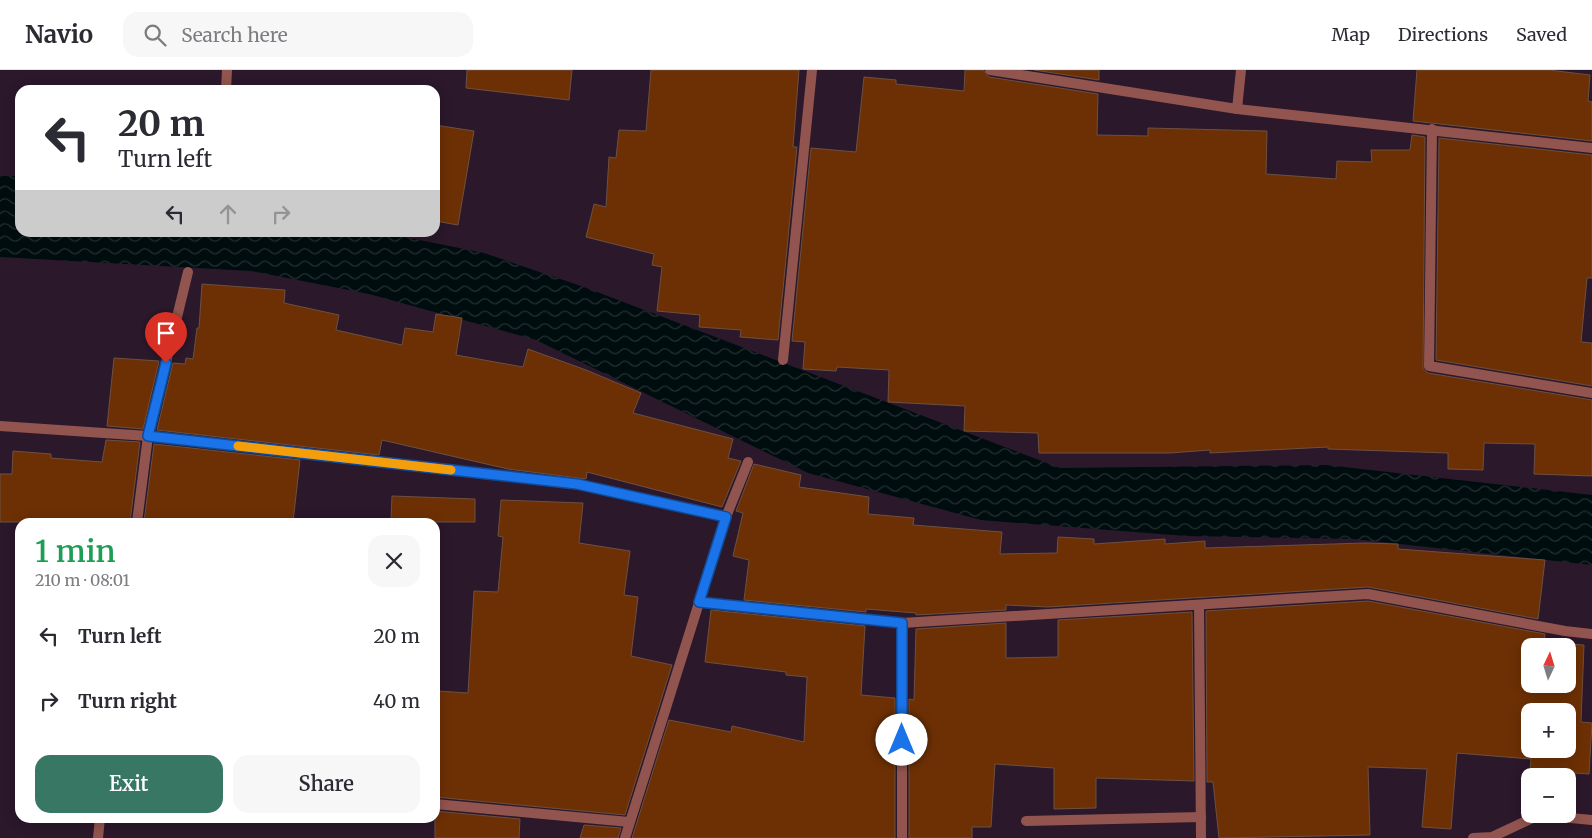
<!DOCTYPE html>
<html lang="en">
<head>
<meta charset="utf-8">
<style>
	body { margin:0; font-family:Merriweather,serif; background:#f7f7f7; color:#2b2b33; height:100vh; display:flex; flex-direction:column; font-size:19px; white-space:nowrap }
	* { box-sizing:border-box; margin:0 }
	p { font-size:16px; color:#7c7c81 }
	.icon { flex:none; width:28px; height:28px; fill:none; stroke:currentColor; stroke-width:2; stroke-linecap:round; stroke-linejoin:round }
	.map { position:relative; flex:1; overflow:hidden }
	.sheet { position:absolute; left:15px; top:448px; width:425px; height:305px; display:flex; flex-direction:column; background:#fff; border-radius:15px; box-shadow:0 2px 12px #0003 }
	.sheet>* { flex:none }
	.top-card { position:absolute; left:15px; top:15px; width:425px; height:152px; border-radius:15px; box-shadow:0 2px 12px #0003; background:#fff; color:#2b2b33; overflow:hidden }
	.needle { width:32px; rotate:4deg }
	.tools { position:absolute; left:1521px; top:568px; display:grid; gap:10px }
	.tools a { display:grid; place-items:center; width:55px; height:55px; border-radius:10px; background:#fff; box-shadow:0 2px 12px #0003; font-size:25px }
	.pin { position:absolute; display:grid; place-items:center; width:42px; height:42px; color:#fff; margin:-51px -21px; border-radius:50% 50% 50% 0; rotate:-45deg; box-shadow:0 0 5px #0007 }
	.pin .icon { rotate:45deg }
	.me { position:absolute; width:55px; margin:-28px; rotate:0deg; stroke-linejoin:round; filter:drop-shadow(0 0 4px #0008) }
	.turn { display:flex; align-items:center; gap:18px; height:105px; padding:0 20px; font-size:22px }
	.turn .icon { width:65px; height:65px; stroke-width:2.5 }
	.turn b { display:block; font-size:35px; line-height:42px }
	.lanes { display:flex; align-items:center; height:48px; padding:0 20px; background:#0003; justify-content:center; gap:25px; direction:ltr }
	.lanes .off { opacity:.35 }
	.round { display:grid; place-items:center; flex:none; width:52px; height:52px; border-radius:15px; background:#f7f7f7 }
	.headline { display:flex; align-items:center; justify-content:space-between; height:85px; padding:0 20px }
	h1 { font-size:30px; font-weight:600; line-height:38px; color:#1e9e55 }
	.cta { display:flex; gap:10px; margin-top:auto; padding:10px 20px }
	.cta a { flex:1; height:58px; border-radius:15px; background:#377763; color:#fff; font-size:20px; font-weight:600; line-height:58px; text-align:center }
	.cta a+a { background:#f7f7f7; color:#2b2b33 }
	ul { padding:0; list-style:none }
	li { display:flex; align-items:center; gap:15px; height:65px; padding:0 20px }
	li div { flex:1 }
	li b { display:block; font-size:19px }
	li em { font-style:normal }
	header { display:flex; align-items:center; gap:30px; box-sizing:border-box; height:70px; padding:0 25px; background:#fff; border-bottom:1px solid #e1e1e2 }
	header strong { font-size:24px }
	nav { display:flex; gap:28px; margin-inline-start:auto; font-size:18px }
	.search { width:350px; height:45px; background:#f7f7f7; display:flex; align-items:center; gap:12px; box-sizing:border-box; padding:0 18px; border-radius:15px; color:#7c7c81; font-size:19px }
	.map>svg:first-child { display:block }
</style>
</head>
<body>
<header>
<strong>Navio</strong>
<div class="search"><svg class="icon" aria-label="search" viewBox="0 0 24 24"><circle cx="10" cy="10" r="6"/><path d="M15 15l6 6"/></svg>Search here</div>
<nav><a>Map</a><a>Directions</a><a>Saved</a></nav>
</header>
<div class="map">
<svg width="1592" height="768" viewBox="0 0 1592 768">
	<defs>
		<pattern id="water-waves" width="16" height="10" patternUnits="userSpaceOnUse" patternTransform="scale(1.25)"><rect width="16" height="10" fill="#000d0f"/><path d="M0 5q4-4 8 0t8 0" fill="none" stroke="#252f32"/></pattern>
	</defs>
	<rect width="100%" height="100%" fill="#2b182b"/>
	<polygon fill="url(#water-waves)" points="0,106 20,106 20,162 384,163 484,183 584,217 1060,398 1326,395 1592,425 1592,495 1354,469 1186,466 981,450 808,403 536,270 369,224 251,201 0,187"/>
	<g fill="#6d3004" stroke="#6d5041" fill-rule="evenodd">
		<polygon points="467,0 572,0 569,30 466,18"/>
		<polygon points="651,0 799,0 793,77 797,77 778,270 740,267 741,260 699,257 700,245 657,241 662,197 652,195 654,184 586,167 594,134 606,137 609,87 616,88 619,60 646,61"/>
		<polygon points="965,0 983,0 989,7 1098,24 1097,65 1148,66 1148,58 1267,61 1266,104 1336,109 1337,91 1372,92 1371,80 1410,80 1412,65 1425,67 1423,299 1428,303 1592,330 1592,406 1534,404 1535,374 1484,373 1483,400 1448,399 1448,383 1328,379 1328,377 1210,383 1210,380 1170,383 1039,383 1038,363 964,361 965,336 888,332 889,300 837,297 836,301 803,299 805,272 792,271 811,78 856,82 864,7 896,10 896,14 964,21"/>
		<polygon points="1034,0 1099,0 1099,10"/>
		<polygon points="1417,0 1549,0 1590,5 1588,31 1592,32 1592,71 1413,51"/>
		<polygon points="435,55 474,61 458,155 435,151"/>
		<polygon points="1439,68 1592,85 1592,208 1587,208 1581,272 1592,273 1592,316 1436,290"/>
		<polygon points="202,214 285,220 284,233 339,245 336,260 402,275 405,258 433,262 436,244 462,248 456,285 523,297 528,279 586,300 641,323 633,343 733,369 728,388 741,391 722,437 587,402 586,409 508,399 382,370 379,385 157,360 173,293 185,294 186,288 193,289 197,258 199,258"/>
		<polygon points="114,288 159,291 143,359 107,356"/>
		<polygon points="106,370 140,372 130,452 0,452 0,404 12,404 13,381 51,384 51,388 102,392"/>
		<polygon points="154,374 300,390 293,452 144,452"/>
		<polygon points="754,394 801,405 799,417 869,427 868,444 914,448 913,455 1002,462 1000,484 1057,483 1058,467 1094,469 1094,474 1165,469 1165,474 1205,471 1205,478 1365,473 1398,474 1398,479 1545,490 1538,549 1368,517 1048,537 1006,535 1006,540 916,545 916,543 866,539 866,542 744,530 749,490 733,486 743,443 736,441"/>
		<polygon points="392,426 475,429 475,452 391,452"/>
		<polygon points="501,430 583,433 579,473 630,481 624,525 638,527 631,586 672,595 625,745 435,727 438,621 468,623 474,521 498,522 503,467 498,466"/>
		<path d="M1368,531L1545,564L1544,572L1584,575L1581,652L1592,653L1589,704L1530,700L1531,689L1457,683L1451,759L1422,757L1427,699L1368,697L1370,765L1219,768L1213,712H1207L1206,541ZM1530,576H1568V614H1530ZM1530,641H1568V679H1530Z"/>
		<polygon points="711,540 865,556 861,625 895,628 895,768 632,768 669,650 731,662 732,656 804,672 807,607 786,605 786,602 705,592"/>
		<polygon points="1192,542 1194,711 1096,708 1096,738 1054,739 1054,698 995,694 991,757 972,757 972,768 909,768 909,629 914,630 916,559 1006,553 1006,588 1058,587 1058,550"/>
		<polygon points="435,741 520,749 519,768 435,768"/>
		<polygon points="584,755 621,758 618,768 580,768"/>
	</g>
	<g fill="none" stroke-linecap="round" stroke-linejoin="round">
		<g stroke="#92544e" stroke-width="10">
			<polyline points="990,0 1237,39 1592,78"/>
			<polyline points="226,20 227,0"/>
			<polyline points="1237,39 1241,0"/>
			<polyline points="1432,59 1429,296 1592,323"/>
			<polyline points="783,290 812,0"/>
			<polyline points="0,356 148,366 577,414 726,447"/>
			<polyline points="137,452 148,366 188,202"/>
			<polyline points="699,532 902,553 1368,524 1565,561 1592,564"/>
			<polyline points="1199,536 1201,768"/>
			<polyline points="435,734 629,752"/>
			<polyline points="1026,751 1201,747"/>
			<polyline points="98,768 100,748"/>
			<polyline points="625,768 726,447 748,392"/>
			<polyline points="902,768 902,553"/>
			<polyline points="1473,768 1492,767 1539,745 1592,750"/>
		</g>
	</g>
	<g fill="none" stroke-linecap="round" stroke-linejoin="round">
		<defs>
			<polyline id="route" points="166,293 148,366 577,414 726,447 699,532 902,553 902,670"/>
		</defs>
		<use href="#route" stroke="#114b97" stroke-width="12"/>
		<use href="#route" stroke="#1a73e8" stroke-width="9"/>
		<polyline stroke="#f59e0b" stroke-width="9" points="238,376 451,400"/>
	</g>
</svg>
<div class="tools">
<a><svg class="needle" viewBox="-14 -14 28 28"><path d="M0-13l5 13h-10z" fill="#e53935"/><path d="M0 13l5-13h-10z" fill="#7c7c81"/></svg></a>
<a>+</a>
<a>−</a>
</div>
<div class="pin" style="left:166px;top:293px;background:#d93025"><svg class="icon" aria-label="arrive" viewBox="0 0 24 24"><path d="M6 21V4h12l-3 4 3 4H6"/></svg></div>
<svg class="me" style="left:902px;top:670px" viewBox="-20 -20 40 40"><circle r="19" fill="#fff"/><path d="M0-13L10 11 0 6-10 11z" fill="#1a73e8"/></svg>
<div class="top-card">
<div class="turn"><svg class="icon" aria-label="left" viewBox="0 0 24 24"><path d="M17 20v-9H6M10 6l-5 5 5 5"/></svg><div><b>20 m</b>Turn left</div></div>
<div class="lanes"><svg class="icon" aria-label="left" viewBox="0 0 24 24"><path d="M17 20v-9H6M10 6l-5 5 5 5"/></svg><svg class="icon off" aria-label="ahead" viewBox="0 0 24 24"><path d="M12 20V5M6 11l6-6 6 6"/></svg><svg class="icon off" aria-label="right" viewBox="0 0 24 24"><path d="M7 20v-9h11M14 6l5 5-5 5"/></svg></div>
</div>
<section class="sheet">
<div class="headline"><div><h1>1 min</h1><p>210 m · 08:01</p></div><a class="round"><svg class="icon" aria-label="close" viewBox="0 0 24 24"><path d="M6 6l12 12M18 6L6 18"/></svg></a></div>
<ul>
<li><svg class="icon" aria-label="left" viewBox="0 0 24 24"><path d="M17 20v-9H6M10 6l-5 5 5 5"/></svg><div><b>Turn left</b></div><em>20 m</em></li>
<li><svg class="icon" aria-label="right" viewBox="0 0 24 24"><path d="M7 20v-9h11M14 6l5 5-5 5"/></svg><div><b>Turn right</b></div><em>40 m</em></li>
</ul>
<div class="cta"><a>Exit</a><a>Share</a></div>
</section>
</div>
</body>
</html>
